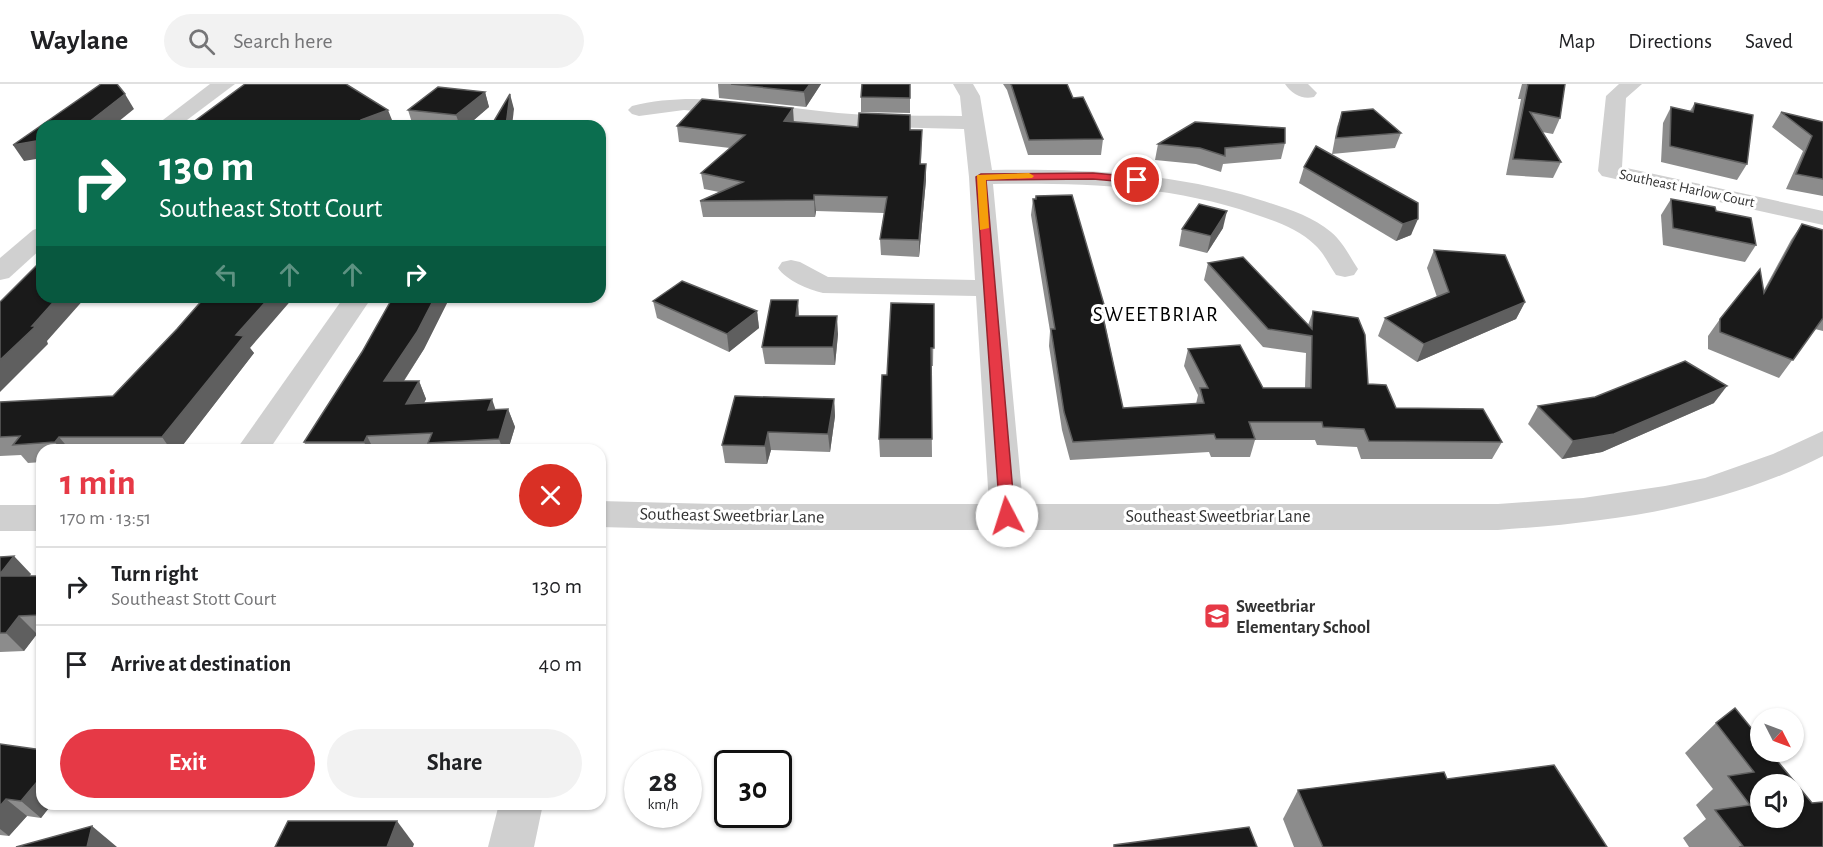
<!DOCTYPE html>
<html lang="en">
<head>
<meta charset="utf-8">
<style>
	body { margin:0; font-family:"Alegreya Sans",sans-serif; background:#f2f2f2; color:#202124; height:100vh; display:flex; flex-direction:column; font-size:22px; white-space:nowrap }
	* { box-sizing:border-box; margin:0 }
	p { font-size:20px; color:#757577 }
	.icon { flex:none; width:33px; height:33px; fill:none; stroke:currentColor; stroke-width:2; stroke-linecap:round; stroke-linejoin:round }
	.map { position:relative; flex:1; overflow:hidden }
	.details { position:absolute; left:36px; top:360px; width:570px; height:366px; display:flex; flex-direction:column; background:#fff; border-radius:18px; box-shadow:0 2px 4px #0004 }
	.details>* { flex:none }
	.top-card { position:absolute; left:36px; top:36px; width:570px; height:183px; border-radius:18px; box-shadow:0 2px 4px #0004; background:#0b6e4f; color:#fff; overflow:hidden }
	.needle { width:39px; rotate:132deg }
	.fabs { position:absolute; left:1750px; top:624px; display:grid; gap:12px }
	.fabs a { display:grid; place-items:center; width:54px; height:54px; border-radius:50%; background:#fff; box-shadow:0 2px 4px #0004; font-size:30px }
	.speed { position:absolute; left:624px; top:666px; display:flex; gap:12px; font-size:30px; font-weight:700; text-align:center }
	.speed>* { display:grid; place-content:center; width:78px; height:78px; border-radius:50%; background:#fff; box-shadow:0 2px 4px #0004; line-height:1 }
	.speed small { font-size:15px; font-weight:400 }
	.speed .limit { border:3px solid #111; border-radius:9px; background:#fff; color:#111 }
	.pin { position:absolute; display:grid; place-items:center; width:51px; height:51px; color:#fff; margin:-26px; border:3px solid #fff; border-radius:50%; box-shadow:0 2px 6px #0007 }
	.me { position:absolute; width:66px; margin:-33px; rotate:355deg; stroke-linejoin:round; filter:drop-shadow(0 0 4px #0008) }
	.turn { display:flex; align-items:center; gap:21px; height:126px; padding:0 24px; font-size:27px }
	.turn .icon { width:78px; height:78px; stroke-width:2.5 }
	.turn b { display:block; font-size:42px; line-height:51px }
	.lanes { display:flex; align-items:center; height:57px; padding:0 24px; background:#0003; justify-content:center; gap:30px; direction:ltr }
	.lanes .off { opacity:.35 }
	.round { display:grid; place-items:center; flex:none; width:63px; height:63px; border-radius:32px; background:#f2f2f2 }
	.overview { display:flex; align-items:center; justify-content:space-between; height:102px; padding:0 24px }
	h1 { font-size:36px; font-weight:700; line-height:45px; color:#e63946 }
	.action { display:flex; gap:12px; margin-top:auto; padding:12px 24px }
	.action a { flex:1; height:69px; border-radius:36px; background:#e63946; color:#fff; font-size:24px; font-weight:700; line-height:69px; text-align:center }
	.action a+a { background:#f2f2f2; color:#202124 }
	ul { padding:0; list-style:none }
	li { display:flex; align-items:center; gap:18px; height:78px; padding:0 24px; border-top:2px solid #e0e0e0 }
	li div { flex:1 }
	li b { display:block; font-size:22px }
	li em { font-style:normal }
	header { display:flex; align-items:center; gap:36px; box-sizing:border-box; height:84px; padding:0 30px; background:#fff; border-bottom:2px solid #e0e0e0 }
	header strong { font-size:28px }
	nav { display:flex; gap:33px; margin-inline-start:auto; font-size:21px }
	.search { width:420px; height:54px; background:#f2f2f2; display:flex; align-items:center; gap:15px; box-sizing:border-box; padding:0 21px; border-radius:33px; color:#757577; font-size:22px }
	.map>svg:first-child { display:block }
</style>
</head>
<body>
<header>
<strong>Waylane</strong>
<div class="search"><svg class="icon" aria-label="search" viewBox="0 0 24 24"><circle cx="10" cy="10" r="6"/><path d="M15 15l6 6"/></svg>Search here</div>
<nav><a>Map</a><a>Directions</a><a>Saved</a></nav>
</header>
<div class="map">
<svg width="1823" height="763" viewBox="0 0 1823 763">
	<rect width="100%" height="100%" fill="#fff"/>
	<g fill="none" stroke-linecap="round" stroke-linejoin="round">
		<g fill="#d0d0d0" fill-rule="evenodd">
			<polygon points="210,0 235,0 179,42 155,42"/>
			<path d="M953,0H973L980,12L992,86C1082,85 1170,88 1257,115C1283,123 1311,131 1331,148C1343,158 1350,173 1358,185L1354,191L1345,193L1336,191C1329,181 1324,169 1315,161C1299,145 1275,137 1254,130C1170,101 1082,99 993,100L1023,420H1498L1583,414L1665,402L1705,394L1773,370L1823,347V372C1721,424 1611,438 1498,446H714L600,443V417L714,420H989L976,212L823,209C809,206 786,196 778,184L782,178L791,176L800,178L828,193L975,196L969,93L964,45L841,42L684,26L639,32L632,30L628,26L632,22C696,5 772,23 838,29C879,33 921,31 962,32L960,12Z"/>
			<path d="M1285,0H1308L1317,9L1314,13C1302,16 1292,10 1285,0Z"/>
			<polygon points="1619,0 1642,0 1626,14 1622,83 1823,127 1823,141 1602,92 1598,87 1606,12"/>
			<polygon points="42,143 42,164 9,194 0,196 0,174 33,146"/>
			<polygon points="344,213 372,213 269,366 236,366"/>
			<rect x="0" y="421" width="42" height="26"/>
			<polygon points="499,720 543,720 534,763 488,763"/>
		</g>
	</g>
	<g fill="#8c8c8c">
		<polygon points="718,0 821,0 806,23 719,14"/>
		<polygon points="910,0 910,29 861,28 861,13"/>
		<polygon points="1003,0 1067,0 1073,14 1103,55 1101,71 1028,71 1007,6"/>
		<polygon points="1522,0 1565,0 1560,34 1553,50 1542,48 1561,78 1553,94 1506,91 1521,15 1518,15"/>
		<polygon points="485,8 489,23 467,42 413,42 408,26"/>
		<polygon points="1695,19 1747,80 1737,96 1661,78 1663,39 1671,23 1690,27"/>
		<polygon points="1342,28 1401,49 1395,64 1332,70 1337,43"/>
		<polygon points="1781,28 1823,38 1823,112 1786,105 1803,67 1772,43"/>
		<polygon points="794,38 858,43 922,46 921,80 926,80 926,96 919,173 881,171 880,155 884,129 816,127 815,133 703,133 700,117 719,108 704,105 701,89 730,64 679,58 677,42"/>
		<polygon points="1285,59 1281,75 1223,80 1221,88 1196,80 1155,76 1158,60"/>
		<polygon points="1304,83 1418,119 1411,151 1396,157 1299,99"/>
		<polygon points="1036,112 1105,224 1104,235 1123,324 1196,320 1198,311 1184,282 1188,265 1263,304 1305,304 1306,269 1263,263 1204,196 1208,179 1308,241 1313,227 1368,300 1396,324 1502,358 1492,375 1361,375 1357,363 1317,361 1315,356 1255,356 1250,373 1211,373 1209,368 1070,376 1062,346 1049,262 1050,247 1031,131 1033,115 1035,115"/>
		<polygon points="1671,115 1756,161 1745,178 1663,161 1661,131"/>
		<polygon points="1802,140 1823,146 1823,247 1815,245 1779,294 1708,265 1708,252 1720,235 1764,206 1791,156"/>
		<polygon points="1223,144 1207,169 1179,162 1182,145"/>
		<polygon points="1434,166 1525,218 1516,235 1417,278 1378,252 1385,234 1437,213 1427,184"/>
		<polygon points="393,213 450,213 424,265 404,297 419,297 426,315 424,319 495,326 508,325 515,343 508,366 308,366 304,358 362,268"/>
		<polygon points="653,217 757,227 759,244 729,268 657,234"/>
		<polygon points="934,220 933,282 931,282 932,373 880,373 879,355 887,291"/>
		<polygon points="799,232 838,250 835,281 765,280 762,263"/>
		<polygon points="250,264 254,269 179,366 42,366 42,378 28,379 21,371 0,372 0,318 113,312"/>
		<polygon points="834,315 835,332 830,368 771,366 767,380 725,379 722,361"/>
		<polygon points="1714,319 1602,368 1562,375 1528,340 1538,322"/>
		<polygon points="0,473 31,490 29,492 42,492 42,550 37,550 24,567 0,568"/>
		<polygon points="1716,639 1812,719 1823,763 1689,763 1683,754 1706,735 1696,721 1713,705 1685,669"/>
		<polygon points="0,660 42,720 52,720 41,734 27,732 9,752 0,751"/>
		<polygon points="1447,695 1607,763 1294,763 1283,735 1298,706"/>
	</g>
	<g fill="#5f5f5f">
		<polygon points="810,0 821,0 806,23 804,8"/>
		<polygon points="485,8 489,23 467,42 460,42 456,31"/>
		<polygon points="125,10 134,25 113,42 84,42"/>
		<polygon points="510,10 514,25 512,42 506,42"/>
		<polygon points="793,24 794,40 784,37"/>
		<polygon points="388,26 394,41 354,42 361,36"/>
		<polygon points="42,56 42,74 24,77 13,61"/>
		<polygon points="926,80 926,96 919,173 919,156"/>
		<polygon points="814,111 816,127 815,133 814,116"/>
		<polygon points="1227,127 1223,144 1207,169 1211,152"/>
		<polygon points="1418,135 1411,151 1396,157 1403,140"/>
		<polygon points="58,213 86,213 47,257 48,260 0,308 0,276"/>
		<polygon points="270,213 294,213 250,264 254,269 179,366 171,366 162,353 236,251"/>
		<polygon points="435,213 450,213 424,265 392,315 384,297"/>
		<polygon points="798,216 799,234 796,232"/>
		<polygon points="1525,218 1516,235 1417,278 1424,260"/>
		<polygon points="757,227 759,244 729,268 727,250"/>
		<polygon points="837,232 838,250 835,281 833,263"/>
		<polygon points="419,297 426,315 414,338 406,320"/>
		<polygon points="1727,302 1714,319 1602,368 1562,375 1573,357"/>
		<polygon points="492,315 498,333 488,326"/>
		<polygon points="834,315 835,332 830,368 828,350"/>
		<polygon points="508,325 515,343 508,366 503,366 499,355"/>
		<polygon points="768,348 771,366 767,380 765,362"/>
		<polygon points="367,352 374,366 368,366 364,358"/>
		<polygon points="59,353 70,366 61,366 55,358"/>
		<polygon points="14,472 31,490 15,510 0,495 0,490"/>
		<polygon points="19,532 37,550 24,567 6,549"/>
		<polygon points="42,692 42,720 52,720 41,734 21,717"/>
		<polygon points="6,715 27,732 9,752 0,745 0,722"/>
		<polygon points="397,737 414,760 413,763 387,763"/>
		<polygon points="92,742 117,763 87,763"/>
	</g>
	<g fill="#1a1a1a" stroke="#5f5f5f" stroke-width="1.5" fill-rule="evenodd">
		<polygon points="101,0 117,0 125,10 84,42 42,42 42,56 13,61"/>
		<polygon points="245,0 346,0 388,26 361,36 354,42 188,42"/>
		<polygon points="731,0 810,0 804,8"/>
		<polygon points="862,0 910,0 910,14 861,13"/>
		<polygon points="1011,0 1067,0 1073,14 1083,13 1103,55 1029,56"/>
		<polygon points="1527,0 1565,0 1560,34 1530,28 1561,78 1513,75 1528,0"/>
		<polygon points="438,3 485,8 456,31 408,26"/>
		<polygon points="510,10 506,42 491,42"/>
		<polygon points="702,15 793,24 784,37 858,43 859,29 910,31 910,46 922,46 920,80 926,80 919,156 880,155 887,113 814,111 814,116 700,117 743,98 701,89 745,51 677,42"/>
		<polygon points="1695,19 1753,31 1747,80 1670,62 1671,23 1693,28"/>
		<polygon points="1373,25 1401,49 1336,54 1342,28"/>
		<polygon points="1781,28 1823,38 1823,95 1796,90 1812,52"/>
		<polygon points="1195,38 1285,44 1285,59 1225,64 1225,72 1200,64 1158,60"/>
		<polygon points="1316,62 1418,119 1418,135 1403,140 1304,83"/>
		<polygon points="1072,111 1105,224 1101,224 1123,324 1204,319 1200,304 1208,304 1188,265 1240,261 1263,304 1311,304 1312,252 1268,245 1208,179 1243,173 1312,245 1313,227 1358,234 1365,251 1368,300 1386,301 1396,324 1483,325 1502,358 1369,357 1364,345 1323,343 1322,338 1249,338 1255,355 1216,355 1214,350 1073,358 1064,328 1051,245 1055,245 1033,115 1036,115 1036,112"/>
		<polygon points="1671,115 1715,123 1716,127 1751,134 1756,161 1673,144"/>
		<polygon points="1199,120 1227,127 1211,152 1182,145"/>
		<polygon points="1802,140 1823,146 1823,234 1793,276 1720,248 1720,235 1760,185 1764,209"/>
		<polygon points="1434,166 1505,171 1525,218 1424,260 1385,234 1449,208"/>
		<polygon points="42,176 42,213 58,213 32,242 36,242 0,276 0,218"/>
		<polygon points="682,197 757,227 727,250 653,217"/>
		<polygon points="205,213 270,213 236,251 244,252 162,353 59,353 55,358 13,361 20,352 0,353 0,318 113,312 177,245"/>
		<polygon points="393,213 435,213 417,248 384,297 419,297 406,320 492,315 488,326 508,325 499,355 428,359 432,349 367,352 364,358 304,358 362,268"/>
		<polygon points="771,216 798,216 796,232 837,232 833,263 762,263"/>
		<polygon points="891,219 934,220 934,264 931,264 932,355 879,355 882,291 887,291"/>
		<polygon points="1685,277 1727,302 1614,350 1573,357 1538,322 1595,313"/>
		<polygon points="735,312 834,315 828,350 768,348 765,362 722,361"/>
		<polygon points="14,472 0,490 0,473"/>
		<polygon points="0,492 42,492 42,531 19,532 6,549 0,549"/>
		<path d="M1735,624L1761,656V668H1770L1812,719L1823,718V763H1739L1743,762L1715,726L1750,721L1728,692L1754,688L1716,639ZM1761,700H1794V734H1761Z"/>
		<polygon points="0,660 42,666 42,692 21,717 6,715 0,722"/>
		<polygon points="1554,681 1607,763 1323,763 1298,706 1444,688 1447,695"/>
		<polygon points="288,737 397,737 387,763 275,763"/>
		<polygon points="92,742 87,763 16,763"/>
		<polygon points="1249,743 1257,763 1114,763 1114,761"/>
	</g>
	<polygon fill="#e63946" stroke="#96252e" stroke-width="1.5" points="1093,89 1137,93 1142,96 1137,99 1093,95 986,96 1015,432 1007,437 1000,432 976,93 981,90"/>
	<polygon fill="#f59e0b" points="1029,89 1034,92 1032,94 986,96 989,144 980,146 977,91"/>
	<defs>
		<symbol id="school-square" viewBox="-11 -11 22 22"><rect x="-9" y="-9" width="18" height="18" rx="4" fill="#e63946" stroke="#fff"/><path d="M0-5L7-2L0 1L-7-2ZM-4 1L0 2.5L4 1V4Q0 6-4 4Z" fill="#fff"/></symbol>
	</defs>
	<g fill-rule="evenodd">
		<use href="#school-square" x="1202" y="517" width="30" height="30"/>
	</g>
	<g text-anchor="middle" stroke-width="6" stroke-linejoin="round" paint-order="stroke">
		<g font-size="15" fill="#333" stroke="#fff">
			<text transform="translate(1687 104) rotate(12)" y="5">Southeast Harlow Court</text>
		</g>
		<g font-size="18" fill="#333" stroke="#fff">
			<text transform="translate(732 431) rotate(1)" y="6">Southeast Sweetbriar Lane</text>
			<text x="1218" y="438">Southeast Sweetbriar Lane</text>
		</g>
		<g font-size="18" font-weight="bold" fill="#333" stroke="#fff" text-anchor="start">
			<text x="1236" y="528">Sweetbriar<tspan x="1236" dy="21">Elementary School</tspan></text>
		</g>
		<g font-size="21" letter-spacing="1.5" fill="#000" stroke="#fff">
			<text x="1156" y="237">SWEETBRIAR</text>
		</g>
	</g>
</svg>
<div class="fabs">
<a><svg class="needle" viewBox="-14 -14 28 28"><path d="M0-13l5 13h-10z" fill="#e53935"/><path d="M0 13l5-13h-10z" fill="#757577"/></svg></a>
<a><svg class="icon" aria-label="sound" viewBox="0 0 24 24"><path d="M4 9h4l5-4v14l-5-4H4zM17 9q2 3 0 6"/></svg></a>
</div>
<div class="speed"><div>28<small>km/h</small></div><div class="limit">30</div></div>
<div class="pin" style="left:1137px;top:96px;background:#d93025"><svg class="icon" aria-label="arrive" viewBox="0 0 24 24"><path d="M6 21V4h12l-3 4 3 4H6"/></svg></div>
<svg class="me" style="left:1007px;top:432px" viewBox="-20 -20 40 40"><circle r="19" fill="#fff"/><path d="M0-13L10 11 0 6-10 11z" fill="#e63946"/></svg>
<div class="top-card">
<div class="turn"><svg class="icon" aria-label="right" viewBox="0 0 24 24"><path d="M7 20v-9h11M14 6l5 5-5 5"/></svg><div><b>130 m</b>Southeast Stott Court</div></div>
<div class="lanes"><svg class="icon off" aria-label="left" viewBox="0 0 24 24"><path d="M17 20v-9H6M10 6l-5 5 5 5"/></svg><svg class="icon off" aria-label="ahead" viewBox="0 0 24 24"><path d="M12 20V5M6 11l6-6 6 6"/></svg><svg class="icon off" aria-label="ahead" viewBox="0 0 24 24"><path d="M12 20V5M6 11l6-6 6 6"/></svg><svg class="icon" aria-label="right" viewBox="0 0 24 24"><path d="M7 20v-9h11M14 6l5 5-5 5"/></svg></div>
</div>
<section class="details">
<div class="overview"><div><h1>1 min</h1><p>170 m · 13:51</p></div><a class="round" style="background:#d93025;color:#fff"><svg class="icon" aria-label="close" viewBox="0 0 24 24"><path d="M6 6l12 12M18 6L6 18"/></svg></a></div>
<ul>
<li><svg class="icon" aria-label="right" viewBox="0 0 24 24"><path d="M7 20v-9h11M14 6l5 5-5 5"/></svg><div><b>Turn right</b><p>Southeast Stott Court</p></div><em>130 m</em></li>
<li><svg class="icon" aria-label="arrive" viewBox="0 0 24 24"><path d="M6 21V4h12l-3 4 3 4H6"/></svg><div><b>Arrive at destination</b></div><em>40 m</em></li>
</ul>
<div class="action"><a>Exit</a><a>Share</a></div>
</section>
</div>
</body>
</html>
